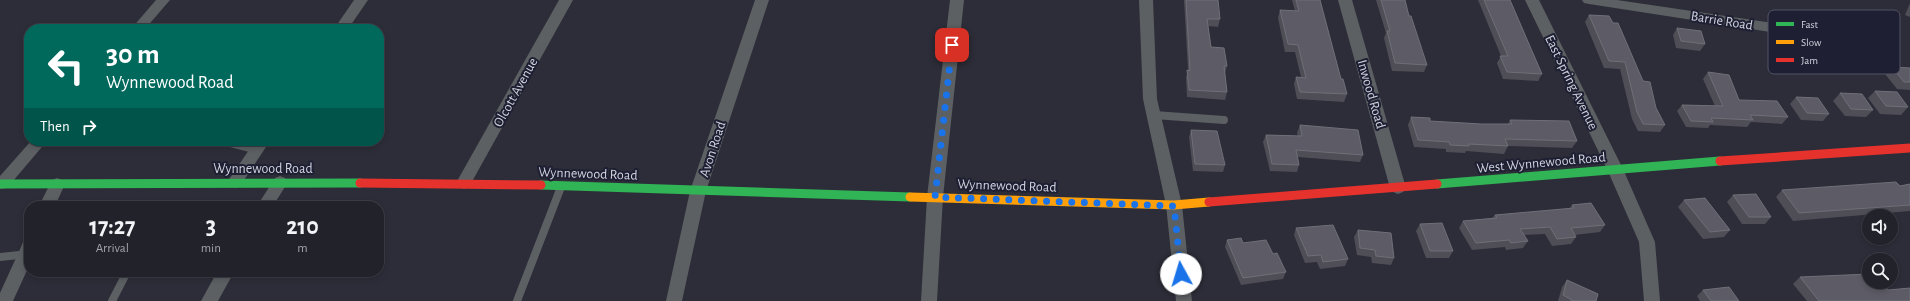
<!DOCTYPE html>
<html lang="en">
<head>
<meta charset="utf-8">
<style>
	body { margin:0; font-family:"Alegreya Sans",sans-serif; background:#292a32; color:#f1f3f6; height:100vh; display:flex; flex-direction:column; font-size:15px; white-space:nowrap }
	* { box-sizing:border-box; margin:0 }
	p { font-size:13px; color:#a2a4a8 }
	.icon { flex:none; width:22px; height:22px; fill:none; stroke:currentColor; stroke-width:2; stroke-linecap:round; stroke-linejoin:round }
	.map { position:relative; flex:1; overflow:hidden }
	.panel { position:absolute; left:24px; top:201px; width:360px; height:76px; display:flex; flex-direction:column; background:#21222a; border-radius:16px; box-shadow:0 2px 6px #0003,0 0 0 1px #3e3f47 }
	.panel>* { flex:none }
	.banner { position:absolute; left:24px; top:24px; width:360px; height:122px; border-radius:16px; box-shadow:0 2px 6px #0003,0 0 0 1px #3e3f47; background:#00695c; color:#fff; overflow:hidden }
	.buttons { position:absolute; left:1862px; top:209px; display:grid; gap:8px }
	.buttons a { display:grid; place-items:center; width:36px; height:36px; border-radius:50%; background:#21222a; box-shadow:0 2px 6px #0003,0 0 0 1px #3e3f47; font-size:20px }
	.pin { position:absolute; display:grid; place-items:center; width:34px; height:34px; color:#fff; margin:-17px; border-radius:8px; box-shadow:0 2px 6px #0006 }
	.me { position:absolute; width:44px; margin:-22px; rotate:354deg; stroke-linejoin:round; filter:drop-shadow(0 0 3px #0008) }
	.turn { display:flex; align-items:center; gap:14px; height:84px; padding:0 16px; font-size:18px }
	.turn .icon { width:52px; height:52px; stroke-width:2.5 }
	.turn b { display:block; font-size:28px; line-height:34px }
	.then { display:flex; align-items:center; height:38px; padding:0 16px; background:#0003; gap:8px; font-size:15px }
	.eta { display:flex; justify-content:space-evenly; align-items:center; height:68px; text-align:center }
	.eta b { font-size:24px; font-weight:700; line-height:28px }
	.map>svg:first-child { display:block }
</style>
</head>
<body>
<div class="map">
<svg width="1910" height="301" viewBox="0 0 1910 301">
	<rect width="100%" height="100%" fill="#2c2d38"/>
	<g fill="none" stroke-linecap="round" stroke-linejoin="round">
		<g stroke="#5c6062" stroke-width="8">
			<polyline points="1154,115 1224,120"/>
			<polyline points="222,141 257,150"/>
			<polyline points="0,257 29,254"/>
			<polyline points="112,301 127,272"/>
			<polyline points="517,301 561,187"/>
		</g>
		<g fill="#5c6062" fill-rule="evenodd">
			<polygon points="156,0 170,0 145,29 131,29"/>
			<polygon points="354,0 368,0 348,29 334,29"/>
			<polygon points="559,0 573,0 469,187 464,189 459,187 456,183"/>
			<polygon points="755,0 769,0 706,191 682,301 666,301 690,191"/>
			<polygon points="950,0 964,0 943,197 937,301 921,301 927,197"/>
			<polygon points="1139,0 1153,0 1157,99 1182,205 1192,301 1176,301 1166,205 1143,99"/>
			<polygon points="1338,0 1352,0 1406,188 1403,192 1398,194 1393,192 1390,188"/>
			<polygon points="1525,0 1539,0 1623,169 1655,242 1660,301 1644,301 1639,242 1607,169"/>
			<polygon points="1582,0 1617,0 1854,35 1859,37 1861,40 1859,43 1854,45 1589,4 1584,3"/>
			<polygon points="31,141 47,141 7,188 0,189 0,176"/>
			<polygon points="255,141 270,141 240,186 235,188 230,186 227,182 230,178"/>
			<polygon points="280,176 285,178 288,182 273,206 257,206 275,178"/>
			<polygon points="57,178 62,180 65,184 55,206 39,206 52,180"/>
			<polygon points="29,240 29,266 13,301 0,301 0,293 21,247 23,242"/>
			<polygon points="217,272 234,272 218,301 201,301"/>
		</g>
		<g stroke="#30b455" stroke-width="9">
			<polyline points="0,184 360,183"/>
			<polyline points="1437,184 1720,161"/>
			<polyline points="541,185 910,197"/>
		</g>
		<polyline stroke="#ff9f0a" stroke-width="9" points="910,197 1174,205 1209,202"/>
		<g stroke="#e5322d" stroke-width="9">
			<polyline points="1720,161 1910,148"/>
			<polyline points="360,183 541,185"/>
			<polyline points="1209,202 1437,184"/>
		</g>
	</g>
	<g fill="#4f4e57">
		<polygon points="1184,0 1218,0 1220,19 1218,27 1208,26 1211,47 1227,66 1225,73 1227,92 1225,100 1187,97 1186,78 1188,70"/>
		<polygon points="1292,0 1320,0 1341,79 1347,94 1344,102 1297,99 1294,84 1296,77 1301,77 1295,52 1285,52 1278,18 1280,10 1295,11"/>
		<polygon points="1376,0 1405,0 1409,16 1427,65 1424,72 1392,71 1384,38 1386,33"/>
		<polygon points="1478,0 1510,0 1542,74 1538,81 1503,79 1497,63 1501,56"/>
		<polygon points="1910,3 1910,17 1905,15"/>
		<polygon points="1589,15 1643,81 1665,125 1660,132 1638,131 1632,119 1620,69 1604,68 1585,22"/>
		<polygon points="1677,28 1705,44 1700,51 1676,48 1673,35"/>
		<polygon points="1812,45 1842,65 1836,72 1812,68 1806,53"/>
		<polygon points="1892,67 1910,68 1910,90 1897,89 1885,74"/>
		<polygon points="1708,72 1739,100 1788,117 1782,124 1751,122 1747,127 1710,125 1708,128 1686,127 1677,111 1682,105 1715,106 1703,79"/>
		<polygon points="1875,91 1908,107 1901,115 1880,114 1868,98"/>
		<polygon points="1840,93 1873,110 1866,117 1845,116 1833,101"/>
		<polygon points="1796,97 1829,114 1823,121 1801,120 1790,104"/>
		<polygon points="1411,117 1430,121 1481,124 1508,124 1510,120 1577,141 1572,148 1508,146 1504,154 1466,151 1465,153 1446,152 1446,149 1414,147 1408,125"/>
		<polygon points="1300,125 1363,155 1360,162 1298,157 1299,165 1297,172 1270,171 1263,142 1266,135 1298,136 1297,133"/>
		<polygon points="1191,130 1225,165 1223,172 1193,171 1189,137"/>
		<polygon points="1910,184 1910,211 1793,221 1776,197 1782,190 1900,186"/>
		<polygon points="1733,195 1771,217 1765,224 1742,224 1727,202"/>
		<polygon points="1684,200 1730,230 1724,237 1703,239 1678,207"/>
		<polygon points="1572,205 1605,225 1600,232 1575,235 1576,237 1571,244 1552,246 1545,234 1524,235 1528,241 1523,248 1506,250 1505,247 1472,250 1459,228 1463,221 1492,218 1495,215 1569,209"/>
		<polygon points="1420,224 1453,251 1449,258 1426,258 1416,231"/>
		<polygon points="1296,228 1348,259 1345,266 1320,269 1317,262 1305,263 1294,235"/>
		<polygon points="1358,230 1394,258 1391,265 1372,263 1371,257 1357,255 1354,237"/>
		<polygon points="1227,240 1273,254 1286,272 1283,279 1241,285 1225,247"/>
		<polygon points="1800,277 1888,290 1910,301 1807,301 1793,284"/>
		<polygon points="1567,280 1596,301 1558,301 1562,287"/>
		<polygon points="1703,290 1739,301 1700,301 1697,296"/>
	</g>
	<g fill="#5d5c66" stroke="#6f6f78">
		<polygon points="1186,0 1218,0 1220,19 1207,19 1211,47 1224,48 1227,66 1224,66 1227,92 1189,90 1187,70 1190,71"/>
		<polygon points="1296,0 1320,0 1341,79 1343,79 1347,94 1300,92 1296,77 1306,78 1298,45 1288,44 1280,10 1299,11"/>
		<polygon points="1381,0 1405,0 1409,16 1411,16 1427,65 1395,63 1387,31 1390,31"/>
		<polygon points="1484,0 1510,0 1542,74 1507,72 1500,56 1508,56"/>
		<polygon points="1589,15 1609,16 1613,23 1618,23 1643,81 1650,82 1656,108 1665,125 1643,124 1637,112 1625,62 1609,61"/>
		<polygon points="1677,28 1701,31 1705,44 1681,41"/>
		<polygon points="1892,67 1910,68 1910,82 1904,82"/>
		<polygon points="1708,72 1729,75 1739,100 1777,101 1788,117 1750,115 1753,120 1711,118 1713,122 1691,121 1682,105 1723,106"/>
		<polygon points="1875,91 1897,92 1908,107 1886,106"/>
		<polygon points="1840,93 1862,94 1873,110 1851,109"/>
		<polygon points="1796,97 1818,98 1829,114 1807,113"/>
		<polygon points="1411,117 1430,118 1430,121 1481,124 1512,124 1510,120 1569,121 1577,141 1505,139 1508,146 1469,144 1469,146 1450,145 1449,142 1418,140"/>
		<polygon points="1300,125 1358,130 1363,155 1296,150 1299,165 1272,164 1266,135 1302,136"/>
		<polygon points="1191,130 1217,131 1225,165 1195,164"/>
		<polygon points="1896,182 1900,186 1910,184 1910,205 1799,213 1782,190"/>
		<polygon points="1756,194 1771,217 1749,217 1733,195"/>
		<polygon points="1705,198 1730,230 1710,232 1684,200"/>
		<polygon points="1591,203 1605,225 1571,228 1576,237 1557,239 1550,227 1520,229 1528,241 1511,243 1509,240 1476,243 1463,221 1497,218 1495,215 1574,208 1572,205"/>
		<polygon points="1442,223 1453,251 1430,251 1420,224"/>
		<polygon points="1333,225 1348,259 1323,262 1321,255 1308,256 1296,228"/>
		<polygon points="1358,230 1391,233 1394,258 1376,256 1375,250 1360,248"/>
		<polygon points="1241,238 1243,243 1266,240 1273,254 1277,253 1286,272 1243,278 1227,240"/>
		<polygon points="1869,274 1869,282 1882,282 1888,290 1910,288 1910,301 1819,301 1800,277"/>
		<polygon points="1567,280 1598,294 1596,301 1571,301 1572,300 1563,295"/>
		<polygon points="1729,287 1739,301 1711,301 1703,290"/>
	</g>
	<g fill="none" stroke-linecap="round" stroke-linejoin="round">
		<polyline stroke="#1a73e8" stroke-width="7" stroke-dasharray="0 12.6" points="952,45 935,197 1174,206 1181,274"/>
	</g>
	<g text-anchor="middle" stroke-width="4" stroke-linejoin="round" paint-order="stroke">
		<g font-size="14" fill="#d0d2de" stroke="#1e1f32">
			<text transform="translate(1722 20) rotate(9)" y="5">Barrie Road</text>
			<text transform="translate(1572 82) rotate(64)" y="5">East Spring Avenue</text>
			<text transform="translate(515 92) rotate(-61)" y="5">Olcott Avenue</text>
			<text transform="translate(1372 94) rotate(74)" y="5">Inwood Road</text>
			<text transform="translate(712 149) rotate(-72)" y="5">Avon Road</text>
			<text transform="translate(1541 162) rotate(-5)" y="5">West Wynnewood Road</text>
			<text x="263" y="173">Wynnewood Road</text>
			<text transform="translate(588 173) rotate(2)" y="5">Wynnewood Road</text>
			<text transform="translate(1007 185) rotate(2)" y="5">Wynnewood Road</text>
		</g>
	</g>
	<rect x="1768" y="10" width="132" height="64" rx="6" fill="#1e1f32" stroke="#535566" stroke-width="1"/>
	<rect x="1776" y="22" width="18" height="4" fill="#30b455"/>
	<rect x="1776" y="40" width="18" height="4" fill="#ff9f0a"/>
	<rect x="1776" y="58" width="18" height="4" fill="#e5322d"/>
	<g font-size="11" fill="#d0d2de">
		<text x="1801" y="28">Fast</text>
		<text x="1801" y="46">Slow</text>
		<text x="1801" y="64">Jam</text>
	</g>
</svg>
<div class="buttons">
<a><svg class="icon" aria-label="sound" viewBox="0 0 24 24"><path d="M4 9h4l5-4v14l-5-4H4zM17 9q2 3 0 6"/></svg></a>
<a><svg class="icon" aria-label="search" viewBox="0 0 24 24"><circle cx="10" cy="10" r="6"/><path d="M15 15l6 6"/></svg></a>
</div>
<div class="pin" style="left:952px;top:45px;background:#d93025"><svg class="icon" aria-label="arrive" viewBox="0 0 24 24"><path d="M6 21V4h12l-3 4 3 4H6"/></svg></div>
<svg class="me" style="left:1181px;top:274px" viewBox="-20 -20 40 40"><circle r="19" fill="#fff"/><path d="M0-13L10 11 0 6-10 11z" fill="#1a73e8"/></svg>
<div class="banner">
<div class="turn"><svg class="icon" aria-label="left" viewBox="0 0 24 24"><path d="M17 20v-9H6M10 6l-5 5 5 5"/></svg><div><b>30 m</b>Wynnewood Road</div></div>
<div class="then">Then<svg class="icon" aria-label="right" viewBox="0 0 24 24"><path d="M7 20v-9h11M14 6l5 5-5 5"/></svg></div>
</div>
<section class="panel">
<div class="eta">
<div><b>17:27</b><p>Arrival</p></div>
<div><b>3</b><p>min</p></div>
<div><b>210</b><p>m</p></div>
</div>
</section>
</div>
</body>
</html>
